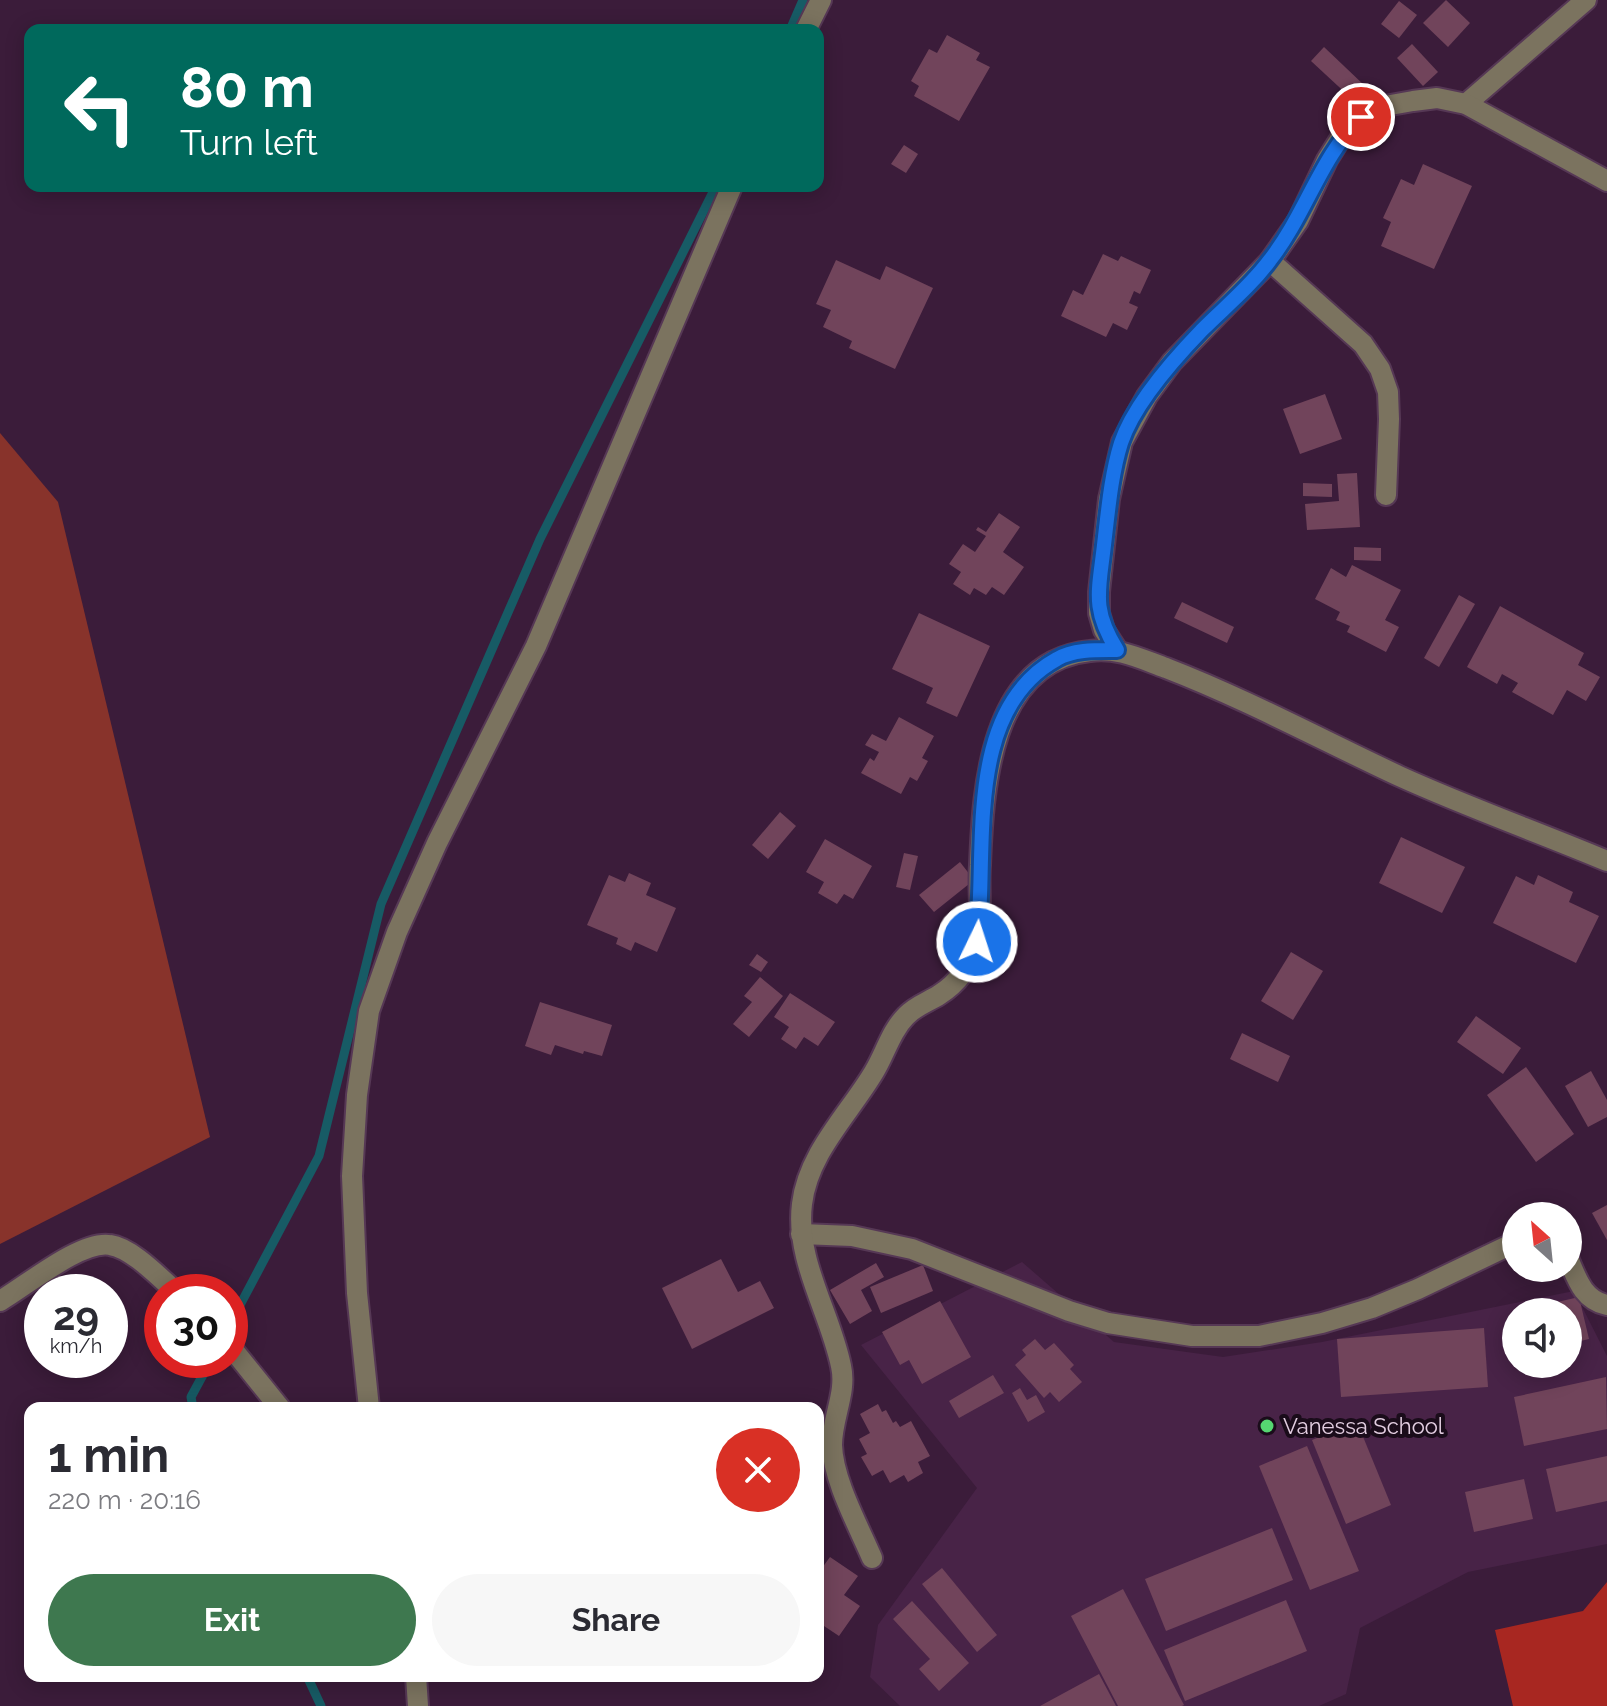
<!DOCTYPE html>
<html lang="en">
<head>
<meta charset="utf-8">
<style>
	body { margin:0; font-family:Raleway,sans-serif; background:#f7f7f7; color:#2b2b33; height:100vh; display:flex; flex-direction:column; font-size:30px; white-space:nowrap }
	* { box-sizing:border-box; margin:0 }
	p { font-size:26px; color:#7c7c81 }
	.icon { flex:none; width:44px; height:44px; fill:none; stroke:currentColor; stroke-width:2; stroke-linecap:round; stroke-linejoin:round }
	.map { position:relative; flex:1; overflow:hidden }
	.side { position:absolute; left:24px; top:1402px; width:800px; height:280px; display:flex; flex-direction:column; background:#fff; border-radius:16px; box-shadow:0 4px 20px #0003 }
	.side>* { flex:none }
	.guide { position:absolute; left:24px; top:24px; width:800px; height:168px; border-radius:16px; box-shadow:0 4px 20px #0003; background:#00695c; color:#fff; overflow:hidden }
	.needle { width:52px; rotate:333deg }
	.controls { position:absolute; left:1502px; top:1202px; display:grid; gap:16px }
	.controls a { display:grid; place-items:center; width:80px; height:80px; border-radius:50%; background:#fff; box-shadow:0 4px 20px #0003; font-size:40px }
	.speed { position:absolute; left:24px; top:1274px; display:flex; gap:16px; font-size:40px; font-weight:700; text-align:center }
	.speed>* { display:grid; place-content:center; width:104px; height:104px; border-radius:50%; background:#fff; box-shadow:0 4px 20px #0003; line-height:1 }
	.speed small { font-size:20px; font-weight:400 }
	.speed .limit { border:12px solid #d22; background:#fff; color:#111 }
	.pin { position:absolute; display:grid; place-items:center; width:68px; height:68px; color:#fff; margin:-34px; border:4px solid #fff; border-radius:50%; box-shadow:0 2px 8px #0007 }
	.me { position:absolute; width:88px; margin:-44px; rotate:4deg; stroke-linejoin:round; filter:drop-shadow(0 0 6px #0008) }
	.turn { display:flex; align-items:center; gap:28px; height:168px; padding:0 24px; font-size:36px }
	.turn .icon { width:104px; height:104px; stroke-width:2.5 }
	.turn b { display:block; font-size:56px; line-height:68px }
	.round { display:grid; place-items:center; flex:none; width:84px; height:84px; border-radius:42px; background:#f7f7f7 }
	.overview { display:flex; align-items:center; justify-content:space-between; height:136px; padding:0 24px }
	h1 { font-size:48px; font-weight:700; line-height:60px }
	.action { display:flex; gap:16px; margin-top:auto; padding:16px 24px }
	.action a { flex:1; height:92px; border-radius:48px; background:#3e784f; color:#fff; font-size:32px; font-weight:700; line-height:92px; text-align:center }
	.action a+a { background:#f7f7f7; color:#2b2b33 }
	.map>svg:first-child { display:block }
</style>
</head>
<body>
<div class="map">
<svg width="1607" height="1706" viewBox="0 0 1607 1706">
	<rect width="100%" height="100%" fill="#3b1c3a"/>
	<path fill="#482347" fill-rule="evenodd" d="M1022,1262L1114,1342L1223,1357L1322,1342L1574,1291L1607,1356V1544L1468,1572L1360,1628L1346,1694L1319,1706H900L870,1677L878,1625L977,1488L861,1345ZM1516,1312H1568V1364H1516Z"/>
	<polygon fill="#88332b" points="0,433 58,502 210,1137 0,1244"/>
	<polygon fill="#a82721" points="1607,1582 1607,1706 1513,1706 1495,1630 1583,1611"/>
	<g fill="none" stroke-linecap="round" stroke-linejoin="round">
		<g stroke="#175b65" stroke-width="9">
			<polyline points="790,30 803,0"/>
			<polyline points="230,1324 319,1156 381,904 540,539 716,186"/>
			<polyline points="193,1408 191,1397 211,1360"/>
			<polyline points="307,1676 321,1706"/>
		</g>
	</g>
	<g fill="#71445b">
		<polygon points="1446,0 1470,23 1448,47 1423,23"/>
		<polygon points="1399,1 1417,15 1399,38 1381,24"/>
		<polygon points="947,35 980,53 976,60 990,67 959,121 914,96 919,86 911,81 929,49 937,53"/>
		<polygon points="1412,44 1438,72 1423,86 1397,58"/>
		<polygon points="1324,47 1365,86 1352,99 1311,61"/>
		<polygon points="904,145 918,154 906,173 891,164"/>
		<polygon points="1423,164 1472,186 1434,269 1381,246 1391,222 1383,218 1401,179 1414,185"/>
		<polygon points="1103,254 1118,261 1121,256 1151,270 1140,294 1134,291 1129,303 1138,307 1127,330 1113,323 1106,337 1061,316 1073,290 1083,295"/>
		<polygon points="836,260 880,280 886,266 933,288 895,369 849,348 852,341 823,327 831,310 816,304"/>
		<polygon points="1325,394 1342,439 1300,454 1283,409"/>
		<polygon points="1357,473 1360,527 1307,530 1305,504 1339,501 1337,474"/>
		<polygon points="1303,483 1332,484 1332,497 1303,496"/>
		<polygon points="999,513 1020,527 1003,552 1024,567 1004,595 992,587 986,595 974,588 970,595 953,584 961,572 949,564 963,544 975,552 986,536 976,530 978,527 986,532"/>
		<polygon points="1354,547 1381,548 1381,561 1354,560"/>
		<polygon points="1352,565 1401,590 1385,620 1399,627 1386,652 1347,632 1350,626 1336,620 1340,612 1315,599 1331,568 1346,577"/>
		<polygon points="1459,595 1475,604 1439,667 1424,658"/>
		<polygon points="1182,602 1234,627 1227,643 1174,618"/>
		<polygon points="1500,606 1584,653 1578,665 1600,677 1586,701 1567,690 1553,715 1512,692 1518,683 1502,674 1497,684 1467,667"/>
		<polygon points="919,613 990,646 957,717 926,703 933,688 892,669"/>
		<polygon points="899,717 934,736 922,758 928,761 917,781 910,777 901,794 861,773 870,758 874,761 879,752 865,745 872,734 886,741"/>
		<polygon points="780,812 796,826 768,859 752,845"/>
		<polygon points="1401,837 1465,867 1442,913 1379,883"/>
		<polygon points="825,839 872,866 853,899 844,894 837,904 818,893 824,882 806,872"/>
		<polygon points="904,853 918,856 910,890 896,887"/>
		<polygon points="960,862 974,880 934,912 919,895"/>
		<polygon points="629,873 651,883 646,895 676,908 657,952 635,942 631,951 616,944 618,938 587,925 609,875 625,882"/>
		<polygon points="1538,875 1573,892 1569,902 1599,916 1576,963 1493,923 1516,876 1534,885"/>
		<polygon points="1291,952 1323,971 1293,1020 1261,1001"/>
		<polygon points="757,954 768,962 761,972 749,965"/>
		<polygon points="760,977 783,996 749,1037 733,1024 752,1002 744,996"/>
		<polygon points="790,993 835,1022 818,1046 804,1037 796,1049 781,1039 789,1027 774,1017"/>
		<polygon points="540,1002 612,1025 602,1056 584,1051 583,1054 555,1045 551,1055 525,1046"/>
		<polygon points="1476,1016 1521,1048 1503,1074 1457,1042"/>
		<polygon points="1242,1033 1290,1056 1278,1082 1230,1059"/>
		<polygon points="1526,1067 1574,1134 1536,1162 1487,1095"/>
		<polygon points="1591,1071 1607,1100 1607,1117 1588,1127 1565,1086"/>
		<polygon points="1607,1205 1607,1240 1592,1213"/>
		<polygon points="721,1259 738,1292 760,1281 774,1308 692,1349 662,1288"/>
		<polygon points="876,1263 884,1277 861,1290 872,1311 850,1324 830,1290"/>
		<polygon points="923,1265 933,1291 881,1313 870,1287"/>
		<polygon points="1579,1297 1589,1339 1568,1344 1568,1312 1528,1312 1527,1309"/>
		<polygon points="940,1301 971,1357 922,1384 909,1360 900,1365 882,1332"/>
		<polygon points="1484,1328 1488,1387 1341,1397 1337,1339"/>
		<polygon points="1035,1339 1045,1350 1054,1343 1074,1365 1070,1369 1082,1382 1059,1402 1050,1392 1044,1398 1015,1365 1026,1355 1022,1350"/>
		<polygon points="993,1375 1004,1393 959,1418 949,1401"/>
		<polygon points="1606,1377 1607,1429 1524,1446 1514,1397"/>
		<polygon points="1020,1388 1027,1400 1036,1395 1045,1412 1028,1422 1012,1393"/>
		<polygon points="878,1404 882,1412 886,1410 893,1423 896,1421 900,1427 911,1421 930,1456 918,1462 923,1473 908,1482 904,1475 890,1483 883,1470 872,1476 861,1457 867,1454 859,1439 870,1433 860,1414"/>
		<polygon points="1357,1422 1391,1505 1346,1524 1312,1440"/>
		<polygon points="1307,1446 1359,1571 1310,1590 1259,1466"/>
		<polygon points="1607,1456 1607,1501 1556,1512 1546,1469"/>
		<polygon points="1524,1479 1533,1519 1474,1532 1465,1492"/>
		<polygon points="1272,1528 1293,1580 1166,1631 1145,1579"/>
		<polygon points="830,1557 858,1576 844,1595 860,1606 839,1636 824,1626 820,1630 818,1629 818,1565 822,1568"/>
		<polygon points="942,1568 997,1635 977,1652 922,1584"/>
		<polygon points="1123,1589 1184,1705 1182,1706 1118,1706 1071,1616"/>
		<polygon points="1286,1600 1307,1651 1185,1701 1164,1650"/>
		<polygon points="912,1601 969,1663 939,1691 919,1669 930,1659 893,1619"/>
		<polygon points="1099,1674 1116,1706 1040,1706"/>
	</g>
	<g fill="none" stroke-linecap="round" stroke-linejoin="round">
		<defs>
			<g id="minor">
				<polyline points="806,30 821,0"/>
				<polyline points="1466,104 1586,0"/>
				<polyline points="1270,261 1363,344 1380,369 1388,392 1389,419 1386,495"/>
				<polyline points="1117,650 1104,630 1099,613 1099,592 1109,499 1122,442 1147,396 1172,362 1270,261 1298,221 1327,160 1342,136 1361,117 1385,106 1413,101 1437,98 1466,104 1607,181"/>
				<polyline points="801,1234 852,1236 912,1249 1069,1311 1108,1323 1192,1336 1259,1336 1322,1323 1372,1308 1418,1289 1516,1242"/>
				<path d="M1568,1258C1577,1279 1583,1300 1607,1305"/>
				<path d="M0,1301C26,1286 81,1240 110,1245C132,1248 160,1278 176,1292"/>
				<polyline points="230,1346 280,1408"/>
				<polyline points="369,1408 357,1293 352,1176 357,1095 369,1011 397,932 437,843 536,646 732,186"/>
				<path d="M872,1558C858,1525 833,1480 832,1445C832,1417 847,1393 841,1366C830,1312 795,1260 802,1204C808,1153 849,1114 874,1072C885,1054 891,1031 906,1016C915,1006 928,1002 939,995C958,983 970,966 976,945C983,919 978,891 980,865C983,788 990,661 1090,651C1118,647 1141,659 1166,668C1246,699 1322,740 1399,776C1467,807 1538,832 1607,861"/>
				<polyline points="416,1676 418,1706"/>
			</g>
		</defs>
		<use href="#minor" stroke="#563855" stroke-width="24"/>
		<use href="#minor" stroke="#7b735f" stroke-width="20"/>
	</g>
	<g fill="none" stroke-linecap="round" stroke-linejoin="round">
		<defs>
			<path id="route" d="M977,942C988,853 962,711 1057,659C1074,649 1098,650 1117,650C1091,608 1099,591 1104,545C1108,512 1111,475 1121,443C1134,404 1174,359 1202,330C1225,307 1251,286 1270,260C1306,214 1320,158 1361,117"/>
		</defs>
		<use href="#route" stroke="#114b97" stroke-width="20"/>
		<use href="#route" stroke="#1a73e8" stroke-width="14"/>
	</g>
	<circle fill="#55d671" stroke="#1a0c1a" stroke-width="3" cx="1267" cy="1426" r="8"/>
	<g text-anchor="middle" stroke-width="8" stroke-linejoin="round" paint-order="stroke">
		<g font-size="22" fill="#e3cee1" stroke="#1a0c1a" text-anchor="start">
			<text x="1283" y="1434">Vanessa School</text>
		</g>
	</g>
</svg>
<div class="controls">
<a><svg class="needle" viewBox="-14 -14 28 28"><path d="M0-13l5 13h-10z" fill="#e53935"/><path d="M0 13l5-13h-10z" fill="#7c7c81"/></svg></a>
<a><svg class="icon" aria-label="sound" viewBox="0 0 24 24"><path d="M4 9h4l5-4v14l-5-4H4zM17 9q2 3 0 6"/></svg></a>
</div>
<div class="speed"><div>29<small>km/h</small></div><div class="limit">30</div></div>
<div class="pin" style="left:1361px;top:117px;background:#d93025"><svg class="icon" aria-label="arrive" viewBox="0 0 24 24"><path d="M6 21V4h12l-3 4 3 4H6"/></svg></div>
<svg class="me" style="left:977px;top:942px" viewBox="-20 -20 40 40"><circle r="17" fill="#1a73e8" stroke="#fff" stroke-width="3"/><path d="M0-11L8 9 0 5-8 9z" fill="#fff"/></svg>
<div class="guide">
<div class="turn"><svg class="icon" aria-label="left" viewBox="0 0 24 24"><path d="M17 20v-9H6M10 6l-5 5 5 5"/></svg><div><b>80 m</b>Turn left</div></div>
</div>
<section class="side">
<div class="overview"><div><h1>1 min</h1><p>220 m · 20:16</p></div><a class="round" style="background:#d93025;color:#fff"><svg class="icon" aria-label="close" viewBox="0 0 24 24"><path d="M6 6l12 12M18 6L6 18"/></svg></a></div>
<div class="action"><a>Exit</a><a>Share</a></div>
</section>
</div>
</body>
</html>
